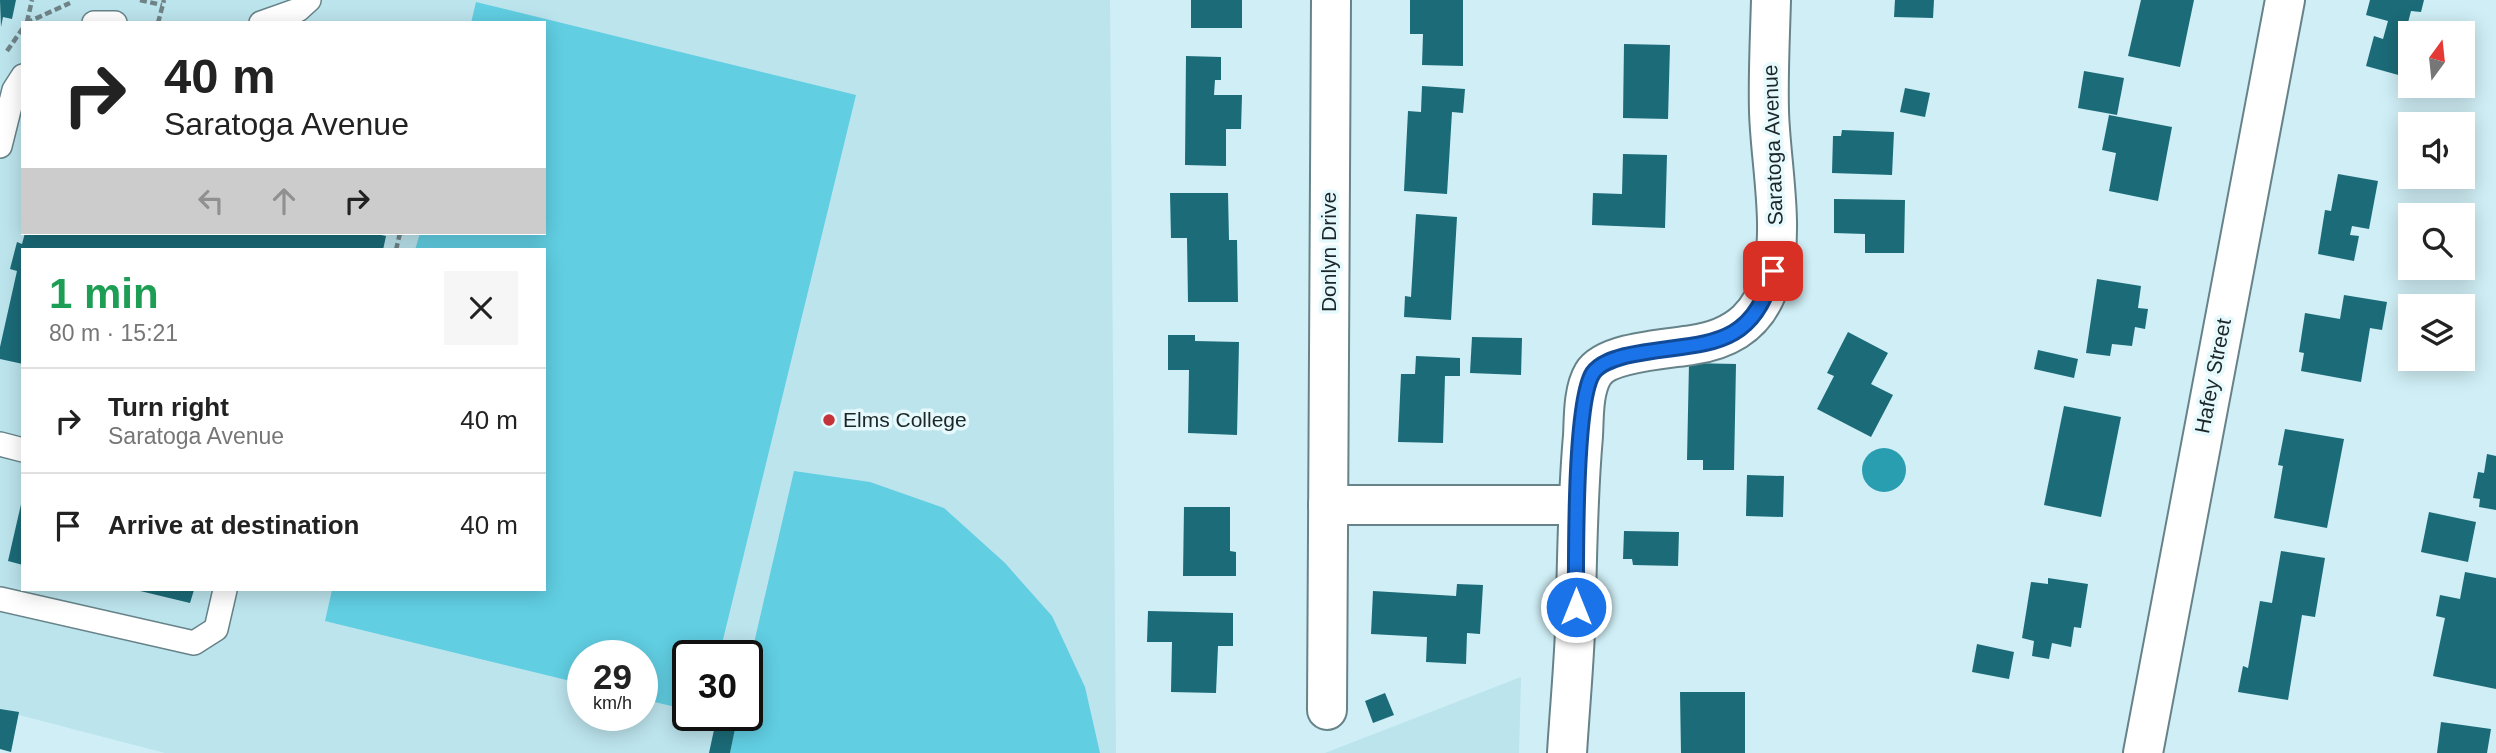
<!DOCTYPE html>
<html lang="en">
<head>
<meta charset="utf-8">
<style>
	body { margin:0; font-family:Arial,sans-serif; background:#f6f6f6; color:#222; height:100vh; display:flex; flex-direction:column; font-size:26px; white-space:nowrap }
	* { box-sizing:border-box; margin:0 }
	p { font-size:23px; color:#767676 }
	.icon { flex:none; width:38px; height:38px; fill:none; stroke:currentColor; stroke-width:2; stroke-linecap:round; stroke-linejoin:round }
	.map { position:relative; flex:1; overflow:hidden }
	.sheet { position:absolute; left:21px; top:248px; width:525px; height:343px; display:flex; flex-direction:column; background:#fff; border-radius:0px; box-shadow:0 4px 18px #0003 }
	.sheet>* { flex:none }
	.top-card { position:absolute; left:21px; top:21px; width:525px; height:214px; border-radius:0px; box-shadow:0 4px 18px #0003; background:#fff; color:#222; overflow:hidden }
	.needle { width:46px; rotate:15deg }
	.buttons { position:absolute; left:2398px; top:21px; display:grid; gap:14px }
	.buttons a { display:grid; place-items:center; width:77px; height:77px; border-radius:0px; background:#fff; box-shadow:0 4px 18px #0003; font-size:35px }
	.speed { position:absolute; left:567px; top:640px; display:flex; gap:14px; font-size:35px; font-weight:700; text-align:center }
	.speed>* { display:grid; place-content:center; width:91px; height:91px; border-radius:50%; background:#fff; box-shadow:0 4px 18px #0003; line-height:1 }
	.speed small { font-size:18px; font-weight:400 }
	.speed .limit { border:4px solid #111; border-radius:10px; background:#fff; color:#111 }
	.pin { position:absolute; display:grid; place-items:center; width:60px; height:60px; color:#fff; margin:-30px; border-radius:14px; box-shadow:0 4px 10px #0006 }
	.me { position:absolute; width:77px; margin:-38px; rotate:0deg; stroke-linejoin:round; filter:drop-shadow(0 0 5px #0008) }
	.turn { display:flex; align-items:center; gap:24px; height:147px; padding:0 28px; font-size:32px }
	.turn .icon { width:91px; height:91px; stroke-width:2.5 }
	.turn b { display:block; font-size:49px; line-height:60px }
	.lanes { display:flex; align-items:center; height:66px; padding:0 28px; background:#0003; justify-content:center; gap:35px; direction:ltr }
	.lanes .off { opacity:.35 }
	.round { display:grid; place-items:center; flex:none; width:74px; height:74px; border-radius:0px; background:#f6f6f6 }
	.head { display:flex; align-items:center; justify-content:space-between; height:119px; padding:0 28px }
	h1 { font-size:42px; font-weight:600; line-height:52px; color:#1e9e55 }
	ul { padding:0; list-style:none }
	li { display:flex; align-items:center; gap:21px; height:105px; padding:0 28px; border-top:2px solid #e0e0e0 }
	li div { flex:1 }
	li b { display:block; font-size:26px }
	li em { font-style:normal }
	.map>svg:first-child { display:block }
</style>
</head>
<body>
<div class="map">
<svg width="2496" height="753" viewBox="0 0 2496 753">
	<rect width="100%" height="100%" fill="#cfeef5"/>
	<g fill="#bce4ed" fill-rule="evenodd">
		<path d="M0,0H1110L1116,753H165L0,710ZM23,23H544V233H23ZM23,250H544V590H23ZM583,656H642V716H583ZM688,656H747V716H688Z"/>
		<polygon points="1521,677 1519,753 1325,753"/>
	</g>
	<g fill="#61cee2">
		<polygon points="476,2 856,95 719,656 688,656 688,710 642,699 642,656 583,656 583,684 325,621 332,590 544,590 544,250 415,250 420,233 544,233 544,23 471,23"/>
		<polygon points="794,471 870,482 944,508 1005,563 1052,616 1085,687 1100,753 730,753 737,716 747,716 747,673"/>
	</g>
	<circle fill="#2a9eb1" cx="1884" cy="470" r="22"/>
	<g fill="#1b6b78">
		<polygon points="0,0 16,0 12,19 3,17 1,27"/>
		<rect x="1191" y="0" width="51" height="28"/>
		<polygon points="1410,0 1463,0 1463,66 1422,65 1423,34 1410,34"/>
		<polygon points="1895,0 1934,0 1933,18 1894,17"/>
		<polygon points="2141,0 2194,0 2180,67 2128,56"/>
		<polygon points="2370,0 2424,0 2421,12 2411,11 2403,42 2410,44 2410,48 2402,76 2366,66 2374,36 2383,39 2388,21 2366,15"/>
		<polygon points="1624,44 1670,45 1668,119 1623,118"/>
		<polygon points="1186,56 1221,57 1221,80 1215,80 1214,95 1242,95 1241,129 1226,129 1226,166 1185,165"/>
		<polygon points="2084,71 2124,78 2117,115 2078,108"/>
		<polygon points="1422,86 1465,89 1463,113 1452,112 1447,194 1404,191 1408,111 1421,112"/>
		<polygon points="1905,88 1930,93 1925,117 1900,112"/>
		<polygon points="2109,115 2172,127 2158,201 2109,191 2116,153 2102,150"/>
		<polygon points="1842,130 1894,132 1892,175 1832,173 1833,136 1841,136"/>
		<polygon points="1623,154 1667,155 1665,228 1592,225 1593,193 1622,194"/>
		<polygon points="2338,174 2378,181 2369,229 2352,226 2350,235 2359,236 2354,261 2318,254 2325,210 2331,211"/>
		<polygon points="1170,193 1228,193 1229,240 1237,240 1238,302 1188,302 1187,238 1171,238"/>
		<polygon points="1834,199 1905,200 1904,253 1865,253 1865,234 1834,233"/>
		<polygon points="1416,214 1457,217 1451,320 1404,317 1405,296 1411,297"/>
		<polygon points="25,233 371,233 386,236 383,250 23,250 23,364 0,359 0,347 17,271 10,269 17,242 22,244"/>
		<polygon points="2097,279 2141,286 2138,308 2148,309 2145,329 2135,327 2132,346 2112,344 2110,356 2086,353"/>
		<polygon points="2344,295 2387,302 2382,330 2370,328 2361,382 2301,371 2304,353 2299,352 2305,313 2340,319"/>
		<polygon points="1848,332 1888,353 1871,384 1893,395 1871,437 1817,409 1834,376 1827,373"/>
		<polygon points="1168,335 1195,335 1195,341 1239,342 1237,435 1188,433 1189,370 1168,370"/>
		<polygon points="1472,337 1522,338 1521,375 1470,373"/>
		<polygon points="2038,350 2078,359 2074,378 2034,369"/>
		<polygon points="1416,356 1460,358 1460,376 1445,376 1443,443 1398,442 1401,374 1415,374"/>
		<polygon points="1689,363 1736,364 1734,470 1703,470 1703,460 1687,460"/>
		<polygon points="2064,406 2121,417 2101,517 2044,505"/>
		<polygon points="2285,429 2344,439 2327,528 2274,518 2283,466 2278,465"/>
		<polygon points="2487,454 2496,456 2496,510 2479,507 2480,499 2473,498 2478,472 2484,473"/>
		<polygon points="1747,475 1784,476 1783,517 1746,516"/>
		<polygon points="22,500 23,501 23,565 8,561"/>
		<polygon points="1184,507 1230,507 1230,551 1236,552 1236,576 1183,576"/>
		<polygon points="2429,512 2476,522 2468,562 2421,552"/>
		<polygon points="1624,531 1679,532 1678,566 1633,565 1632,559 1623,559"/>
		<polygon points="2281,551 2325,558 2315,617 2302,615 2288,700 2238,692 2243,666 2248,668 2260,601 2272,603"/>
		<polygon points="2465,572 2496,578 2496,689 2433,676 2445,618 2436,616 2440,595 2460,599"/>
		<polygon points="2048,578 2088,584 2081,628 2074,627 2071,647 2052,643 2049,659 2032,656 2034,641 2022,638 2031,582 2048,584"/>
		<polygon points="1457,584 1483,585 1480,634 1467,633 1466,664 1426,662 1427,637 1371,634 1373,591 1456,596"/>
		<polygon points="136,590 194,590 190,603"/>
		<polygon points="1148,611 1233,613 1233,646 1218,646 1216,693 1171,692 1172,642 1147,642"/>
		<polygon points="1977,644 2014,652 2009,679 1972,672"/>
		<polygon points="1680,692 1745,692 1745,753 1681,753"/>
		<polygon points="1385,693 1394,715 1373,723 1365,701"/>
		<polygon points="0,709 19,712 11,752 0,749"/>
		<polygon points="717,716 737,719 730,753 709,753"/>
		<polygon points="2441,722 2491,729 2487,753 2437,753"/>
	</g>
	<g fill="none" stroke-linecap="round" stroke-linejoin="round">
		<defs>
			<g id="service">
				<polyline points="94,23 115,23"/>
				<polyline points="261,23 298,10 309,0"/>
				<polyline points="0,146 14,90 23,76"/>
				<polyline points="0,444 23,450"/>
				<polyline points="0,599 194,643 216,629 225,590"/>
			</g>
			<g id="minor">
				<polyline points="1328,505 1577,505"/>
				<polyline points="1327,710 1331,0"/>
				<path d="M1567,753C1570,704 1575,654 1576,605C1577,548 1578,492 1583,436C1584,417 1583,391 1593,374C1606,352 1668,349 1692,345C1811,328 1771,194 1769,111C1768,74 1770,37 1771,0"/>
				<polyline points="2143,753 2285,0"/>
			</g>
		</defs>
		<use href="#service" stroke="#678389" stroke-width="26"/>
		<use href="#minor" stroke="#678389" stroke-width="42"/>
		<g stroke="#6f8387" stroke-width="4.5" stroke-dasharray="7 3.5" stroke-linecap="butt">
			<polyline points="140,0 162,5"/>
			<polyline points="27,22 32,0"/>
			<polyline points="26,23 70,3"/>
			<polyline points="158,23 164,0"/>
			<polyline points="7,51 23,28"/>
			<polyline points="396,250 400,233"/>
		</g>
		<use href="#service" stroke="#fff" stroke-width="23"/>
		<use href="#minor" stroke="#fff" stroke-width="38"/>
	</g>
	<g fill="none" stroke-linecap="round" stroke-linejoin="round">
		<defs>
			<path id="route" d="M1576,607C1576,565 1574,402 1593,373C1600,363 1614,359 1625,356C1695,340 1752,357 1773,271"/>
		</defs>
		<use href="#route" stroke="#114b97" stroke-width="18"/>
		<use href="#route" stroke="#1a73e8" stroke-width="12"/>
	</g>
	<circle fill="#c33338" stroke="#e6f9fd" stroke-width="2.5" cx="829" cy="420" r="7"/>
	<g text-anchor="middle" stroke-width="7" stroke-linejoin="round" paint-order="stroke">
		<g font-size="21" fill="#1b2628" stroke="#e6f9fd">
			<text transform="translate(1773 145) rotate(-92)" y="7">Saratoga Avenue</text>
			<text transform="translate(1329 252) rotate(-90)" y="7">Donlyn Drive</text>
			<text transform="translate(2213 376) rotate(-79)" y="7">Hafey Street</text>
		</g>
		<g font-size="21" fill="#1b2628" stroke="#e6f9fd" text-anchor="start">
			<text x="843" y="427">Elms College</text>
		</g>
	</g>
</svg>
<div class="buttons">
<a><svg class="needle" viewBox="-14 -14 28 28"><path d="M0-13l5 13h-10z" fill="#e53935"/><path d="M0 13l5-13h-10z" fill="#767676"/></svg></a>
<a><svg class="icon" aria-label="sound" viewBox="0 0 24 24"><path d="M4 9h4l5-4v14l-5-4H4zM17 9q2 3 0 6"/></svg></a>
<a><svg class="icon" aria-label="search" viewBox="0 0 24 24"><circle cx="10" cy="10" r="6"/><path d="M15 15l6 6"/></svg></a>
<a><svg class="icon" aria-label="layers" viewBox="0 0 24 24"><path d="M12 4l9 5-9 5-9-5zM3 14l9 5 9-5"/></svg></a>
</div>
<div class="speed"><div>29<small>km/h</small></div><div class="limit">30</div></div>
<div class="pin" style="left:1773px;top:271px;background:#d93025"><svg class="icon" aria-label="arrive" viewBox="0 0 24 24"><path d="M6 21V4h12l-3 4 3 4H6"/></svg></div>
<svg class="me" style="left:1576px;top:607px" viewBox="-20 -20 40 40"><circle r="17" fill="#1a73e8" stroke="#fff" stroke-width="3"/><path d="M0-11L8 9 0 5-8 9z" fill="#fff"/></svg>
<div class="top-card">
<div class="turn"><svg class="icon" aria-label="right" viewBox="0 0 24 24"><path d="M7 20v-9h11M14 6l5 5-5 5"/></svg><div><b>40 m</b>Saratoga Avenue</div></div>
<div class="lanes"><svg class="icon off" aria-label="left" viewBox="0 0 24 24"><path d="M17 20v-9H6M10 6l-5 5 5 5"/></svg><svg class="icon off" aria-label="ahead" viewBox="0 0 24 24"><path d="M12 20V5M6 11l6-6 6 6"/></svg><svg class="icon" aria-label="right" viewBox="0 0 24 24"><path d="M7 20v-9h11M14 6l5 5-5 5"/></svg></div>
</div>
<section class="sheet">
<div class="head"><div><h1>1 min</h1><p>80 m · 15:21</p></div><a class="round"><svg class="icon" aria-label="close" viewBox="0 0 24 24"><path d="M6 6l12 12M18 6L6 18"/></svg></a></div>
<ul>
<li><svg class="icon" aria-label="right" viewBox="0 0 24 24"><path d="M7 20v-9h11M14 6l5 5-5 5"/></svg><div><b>Turn right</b><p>Saratoga Avenue</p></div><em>40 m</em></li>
<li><svg class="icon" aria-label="arrive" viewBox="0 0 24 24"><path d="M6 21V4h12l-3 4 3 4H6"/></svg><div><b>Arrive at destination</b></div><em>40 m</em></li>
</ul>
</section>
</div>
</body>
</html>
